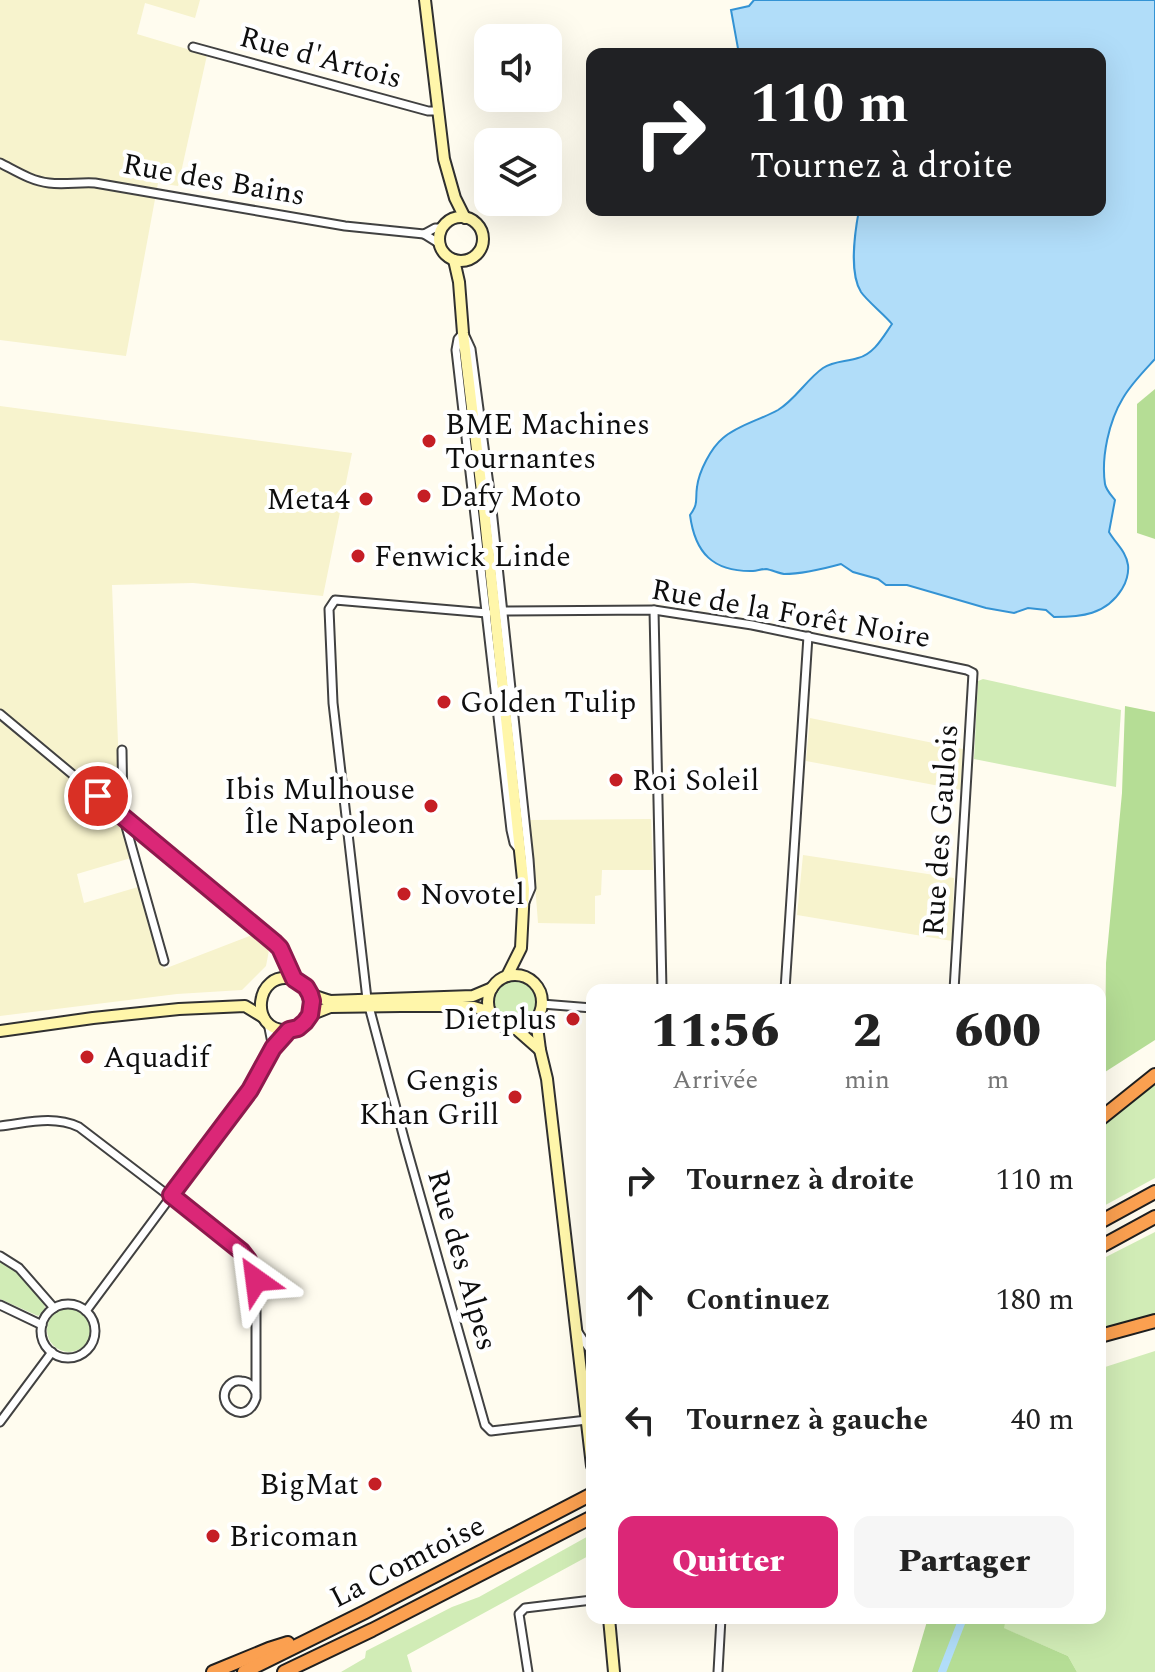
<!DOCTYPE html>
<html lang="fr">
<head>
<meta charset="utf-8">
<style>
	body { margin:0; font-family:Spectral,serif; background:#f6f6f6; color:#222; height:100vh; display:flex; flex-direction:column; font-size:30px; white-space:nowrap }
	* { box-sizing:border-box; margin:0 }
	p { font-size:26px; color:#767676 }
	.icon { flex:none; width:44px; height:44px; fill:none; stroke:currentColor; stroke-width:2; stroke-linecap:round; stroke-linejoin:round }
	.map { position:relative; flex:1; overflow:hidden }
	.drawer { position:absolute; left:586px; top:984px; width:520px; height:640px; display:flex; flex-direction:column; background:#fff; border-radius:16px; box-shadow:0 8px 32px #0002 }
	.drawer>* { flex:none }
	.guide { position:absolute; left:586px; top:48px; width:520px; height:168px; border-radius:16px; box-shadow:0 8px 32px #0002; background:#202124; color:#fff; overflow:hidden }
	.tools { position:absolute; left:474px; top:24px; display:grid; gap:16px }
	.tools a { display:grid; place-items:center; width:88px; height:88px; border-radius:16px; background:#fff; box-shadow:0 8px 32px #0002; font-size:40px }
	.pin { position:absolute; display:grid; place-items:center; width:68px; height:68px; color:#fff; margin:-34px; border:4px solid #fff; border-radius:50%; box-shadow:0 2px 8px #0007 }
	.me { position:absolute; width:88px; margin:-44px; rotate:329deg; stroke-linejoin:round; filter:drop-shadow(0 0 6px #0008) }
	.turn { display:flex; align-items:center; gap:28px; height:168px; padding:0 32px; font-size:36px }
	.turn .icon { width:104px; height:104px; stroke-width:2.5 }
	.turn b { display:block; font-size:56px; line-height:68px }
	.eta { display:flex; justify-content:space-evenly; align-items:center; height:136px; text-align:center }
	.eta b { font-size:48px; font-weight:800; line-height:56px }
	.primary-button { display:flex; gap:16px; margin-top:auto; padding:16px 32px }
	.primary-button a { flex:1; height:92px; border-radius:16px; background:#db2777; color:#fff; font-size:32px; font-weight:800; line-height:92px; text-align:center }
	.primary-button a+a { background:#f6f6f6; color:#222 }
	ul { padding:0; list-style:none }
	li { display:flex; align-items:center; gap:24px; height:120px; padding:0 32px }
	li div { flex:1 }
	li b { display:block; font-size:30px }
	li em { font-style:normal }
	.map>svg:first-child { display:block }
</style>
</head>
<body>
<div class="map">
<svg width="1155" height="1672" viewBox="0 0 1155 1672">
	<rect width="100%" height="100%" fill="#fffcef"/>
	<g fill="#f7f3cd">
		<polygon points="0,0 200,0 195,18 145,3 137,34 207,55 178,186 158,183 126,356 0,340"/>
		<polygon points="0,406 352,453 323,596 193,583 112,585 121,822 131,858 77,874 84,903 138,887 164,969 257,933 270,945 266,966 242,990 177,994 0,1016"/>
		<polygon points="810,718 963,749 961,790 806,761"/>
		<polygon points="651,819 653,870 602,870 601,895 595,896 595,924 538,923 530,820"/>
		<polygon points="803,855 954,878 952,941 797,915"/>
	</g>
	<g fill="#d1ecb6">
		<polygon points="983,679 1121,710 1116,787 974,759 978,681"/>
		<circle cx="515" cy="1001" r="21"/>
		<polygon points="1155,1079 1155,1178 1100,1208 1100,1125"/>
		<polygon points="1155,1232 1155,1315 1100,1330 1100,1260"/>
		<path d="M0,1260C15,1270 45,1291 45,1310L38,1316L0,1299Z"/>
		<circle cx="69" cy="1330" r="22"/>
		<polygon points="1155,1351 1155,1672 1077,1672 1068,1656 1003,1628 1006,1618 1100,1618 1100,1372 1102,1368"/>
		<polygon points="592,1534 592,1554 407,1655 412,1672 341,1672 365,1658 366,1651 452,1607 479,1597"/>
	</g>
	<g fill="#b5dd95">
		<polygon points="1155,389 1155,539 1137,533 1137,404"/>
		<polygon points="1125,706 1155,712 1155,1040 1105,1072 1106,963 1122,793"/>
		<polygon points="928,1618 1006,1618 1004,1628 1068,1656 1077,1672 912,1672"/>
	</g>
	<path fill="#b1ddf9" stroke="#3493d4" stroke-width="2" d="M754,0H1155V359C1144,371 1131,384 1123,398C1109,421 1101,457 1105,484C1106,490 1111,495 1115,500L1109,532C1116,544 1126,551 1128,565C1129,573 1126,583 1122,589C1106,615 1081,617 1054,617L1046,610L1028,608L1014,613L986,608L907,585H886L878,579L853,572L841,564C823,569 803,574 784,574C778,573 772,570 766,569C761,569 757,571 753,571C713,572 695,553 690,515C699,503 695,500 697,487C699,471 711,448 723,438C738,425 760,420 778,410C795,400 807,379 823,368C834,361 846,362 858,358C874,354 883,337 892,324C885,315 867,301 861,292C849,273 855,231 859,210H1100V54H739L731,10L749,6Z"/>
	<g fill="none" stroke-linecap="round" stroke-linejoin="round">
		<polyline stroke="#b1ddf9" stroke-width="8" points="942,1672 963,1618"/>
		<defs>
			<g id="street">
				<polyline points="193,47 428,111 437,111"/>
				<path d="M0,163C16,171 31,181 49,183C64,185 80,182 95,183L345,226L424,234L435,228H442"/>
				<polyline points="424,234 440,244"/>
				<polyline points="463,333 458,339 456,350 511,830 514,843 518,848"/>
				<polyline points="466,338 471,349 491,500 529,859 531,888 525,902"/>
				<polyline points="654,610 662,990"/>
				<polyline points="503,611 654,610 752,625 967,670 973,673 954,990"/>
				<polyline points="487,613 335,600 329,609 333,703 367,999 405,1142 485,1425 491,1431 587,1420"/>
				<polyline points="0,714 275,943 280,948 294,979"/>
				<polyline points="122,750 123,816 164,961"/>
				<polyline points="785,990 808,636"/>
				<polyline points="542,1004 592,1008"/>
				<polyline points="268,1023 273,1048"/>
				<path d="M0,1126C27,1123 53,1115 79,1127L241,1251L248,1260L256,1280V1398C246,1429 212,1403 229,1385C232,1382 236,1380 241,1381C249,1381 253,1386 256,1393"/>
				<polyline points="0,1256 19,1268 54,1308"/>
				<circle cx="68" cy="1331" r="27"/>
				<polyline points="0,1305 42,1325"/>
				<polyline points="86,1311 250,1090 273,1048 289,1030"/>
				<polyline points="578,1332 592,1353"/>
				<polyline points="585,1400 592,1384"/>
				<polyline points="0,1422 52,1352"/>
				<polyline points="528,1672 519,1614 525,1608 592,1600"/>
				<polyline points="718,1672 721,1618"/>
			</g>
			<g id="secondary">
				<polyline points="425,0 444,159 455,198 465,218"/>
				<circle cx="461" cy="239" r="22"/>
				<polyline points="454,260 459,282 463,333 483,500 524,889 521,948 507,976"/>
				<circle cx="515" cy="1002" r="27"/>
				<path d="M310,994C313,1004 313,1015 304,1023C300,1027 293,1030 287,1030C248,1032 255,969 293,979C302,982 305,990 312,994C317,997 324,999 330,1001L473,996L492,988"/>
				<polyline points="310,1015 330,1007 401,1006 462,1006 474,1007 491,1012"/>
				<polyline points="536,1019 540,1050 547,1079 592,1466"/>
				<polyline points="515,1028 540,1050"/>
				<polyline points="0,1031 93,1018 179,1009 245,1006 263,1017"/>
				<polyline points="609,1618 614,1672"/>
			</g>
			<g id="highway">
				<polyline points="1100,1119 1155,1075"/>
				<polyline points="1100,1222 1155,1192"/>
				<polyline points="1100,1247 1155,1217"/>
				<polyline points="1100,1336 1155,1321"/>
				<polyline points="213,1672 269,1649 288,1643"/>
				<polyline points="244,1672 365,1612 592,1494"/>
				<polyline points="284,1672 372,1630 592,1517"/>
			</g>
		</defs>
		<use href="#street" stroke="#414141" stroke-width="11"/>
		<use href="#secondary" stroke="#303030" stroke-width="14"/>
		<use href="#highway" stroke="#1f1f1f" stroke-width="16"/>
		<use href="#street" stroke="#fff" stroke-width="7"/>
		<use href="#secondary" stroke="#fff6aa" stroke-width="10"/>
		<use href="#highway" stroke="#fba050" stroke-width="12"/>
	</g>
	<g fill="none" stroke-linecap="round" stroke-linejoin="round">
		<defs>
			<polyline id="route" points="98,796 275,943 280,948 294,979 306,987 310,994 312,1001 310,1015 305,1022 298,1028 289,1030 273,1048 250,1090 171,1195 241,1251 248,1260 256,1280"/>
		</defs>
		<use href="#route" stroke="#8e194d" stroke-width="20"/>
		<use href="#route" stroke="#db2777" stroke-width="14"/>
	</g>
	<g fill="#c51e25" stroke="#fff" stroke-width="3">
		<circle cx="429" cy="441" r="8"/>
		<circle cx="424" cy="496" r="8"/>
		<circle cx="366" cy="499" r="8"/>
		<circle cx="358" cy="556" r="8"/>
		<circle cx="444" cy="702" r="8"/>
		<circle cx="616" cy="780" r="8"/>
		<circle cx="431" cy="806" r="8"/>
		<circle cx="404" cy="894" r="8"/>
		<circle cx="573" cy="1019" r="8"/>
		<circle cx="87" cy="1057" r="8"/>
		<circle cx="515" cy="1097" r="8"/>
		<circle cx="375" cy="1484" r="8"/>
		<circle cx="213" cy="1536" r="8"/>
	</g>
	<g text-anchor="middle" stroke-width="8" stroke-linejoin="round" paint-order="stroke">
		<g font-size="30" fill="#0e0e0e" stroke="#fff">
			<text transform="translate(321 57) rotate(15)" y="10">Rue d'Artois</text>
			<text transform="translate(214 179) rotate(10)" y="10">Rue des Bains</text>
			<text transform="translate(791 613) rotate(10)" y="10">Rue de la Forêt Noire</text>
			<text transform="translate(940 830) rotate(-86)" y="10">Rue des Gaulois</text>
			<text transform="translate(463 1260) rotate(74)" y="10">Rue des Alpes</text>
			<text transform="translate(407 1561) rotate(-27)" y="10">La Comtoise</text>
		</g>
		<g font-size="30" fill="#0e0e0e" stroke="#fff" text-anchor="start">
			<text x="445" y="434">BME Machines<tspan x="445" dy="34">Tournantes</tspan></text>
			<text x="440" y="506">Dafy Moto</text>
			<text x="350" y="509" text-anchor="end">Meta4</text>
			<text x="374" y="566">Fenwick Linde</text>
			<text x="460" y="712">Golden Tulip</text>
			<text x="632" y="790">Roi Soleil</text>
			<text x="415" y="799" text-anchor="end">Ibis Mulhouse<tspan x="415" dy="34">Île Napoleon</tspan></text>
			<text x="420" y="904">Novotel</text>
			<text x="557" y="1029" text-anchor="end">Dietplus</text>
			<text x="103" y="1067">Aquadif</text>
			<text x="499" y="1090" text-anchor="end">Gengis<tspan x="499" dy="34">Khan Grill</tspan></text>
			<text x="359" y="1494" text-anchor="end">BigMat</text>
			<text x="229" y="1546">Bricoman</text>
		</g>
	</g>
</svg>
<div class="tools">
<a><svg class="icon" aria-label="sound" viewBox="0 0 24 24"><path d="M4 9h4l5-4v14l-5-4H4zM17 9q2 3 0 6"/></svg></a>
<a><svg class="icon" aria-label="layers" viewBox="0 0 24 24"><path d="M12 4l9 5-9 5-9-5zM3 14l9 5 9-5"/></svg></a>
</div>
<div class="pin" style="left:98px;top:796px;background:#d93025"><svg class="icon" aria-label="arrive" viewBox="0 0 24 24"><path d="M6 21V4h12l-3 4 3 4H6"/></svg></div>
<svg class="me" style="left:256px;top:1280px" viewBox="-20 -20 40 40"><path d="M0-17L14 15 0 8-14 15z" fill="#db2777" stroke="#fff" stroke-width="4"/></svg>
<div class="guide">
<div class="turn"><svg class="icon" aria-label="right" viewBox="0 0 24 24"><path d="M7 20v-9h11M14 6l5 5-5 5"/></svg><div><b>110 m</b>Tournez à droite</div></div>
</div>
<section class="drawer">
<div class="eta">
<div><b>11:56</b><p>Arrivée</p></div>
<div><b>2</b><p>min</p></div>
<div><b>600</b><p>m</p></div>
</div>
<ul>
<li><svg class="icon" aria-label="right" viewBox="0 0 24 24"><path d="M7 20v-9h11M14 6l5 5-5 5"/></svg><div><b>Tournez à droite</b></div><em>110 m</em></li>
<li><svg class="icon" aria-label="ahead" viewBox="0 0 24 24"><path d="M12 20V5M6 11l6-6 6 6"/></svg><div><b>Continuez</b></div><em>180 m</em></li>
<li><svg class="icon" aria-label="left" viewBox="0 0 24 24"><path d="M17 20v-9H6M10 6l-5 5 5 5"/></svg><div><b>Tournez à gauche</b></div><em>40 m</em></li>
</ul>
<div class="primary-button"><a>Quitter</a><a>Partager</a></div>
</section>
</div>
</body>
</html>
